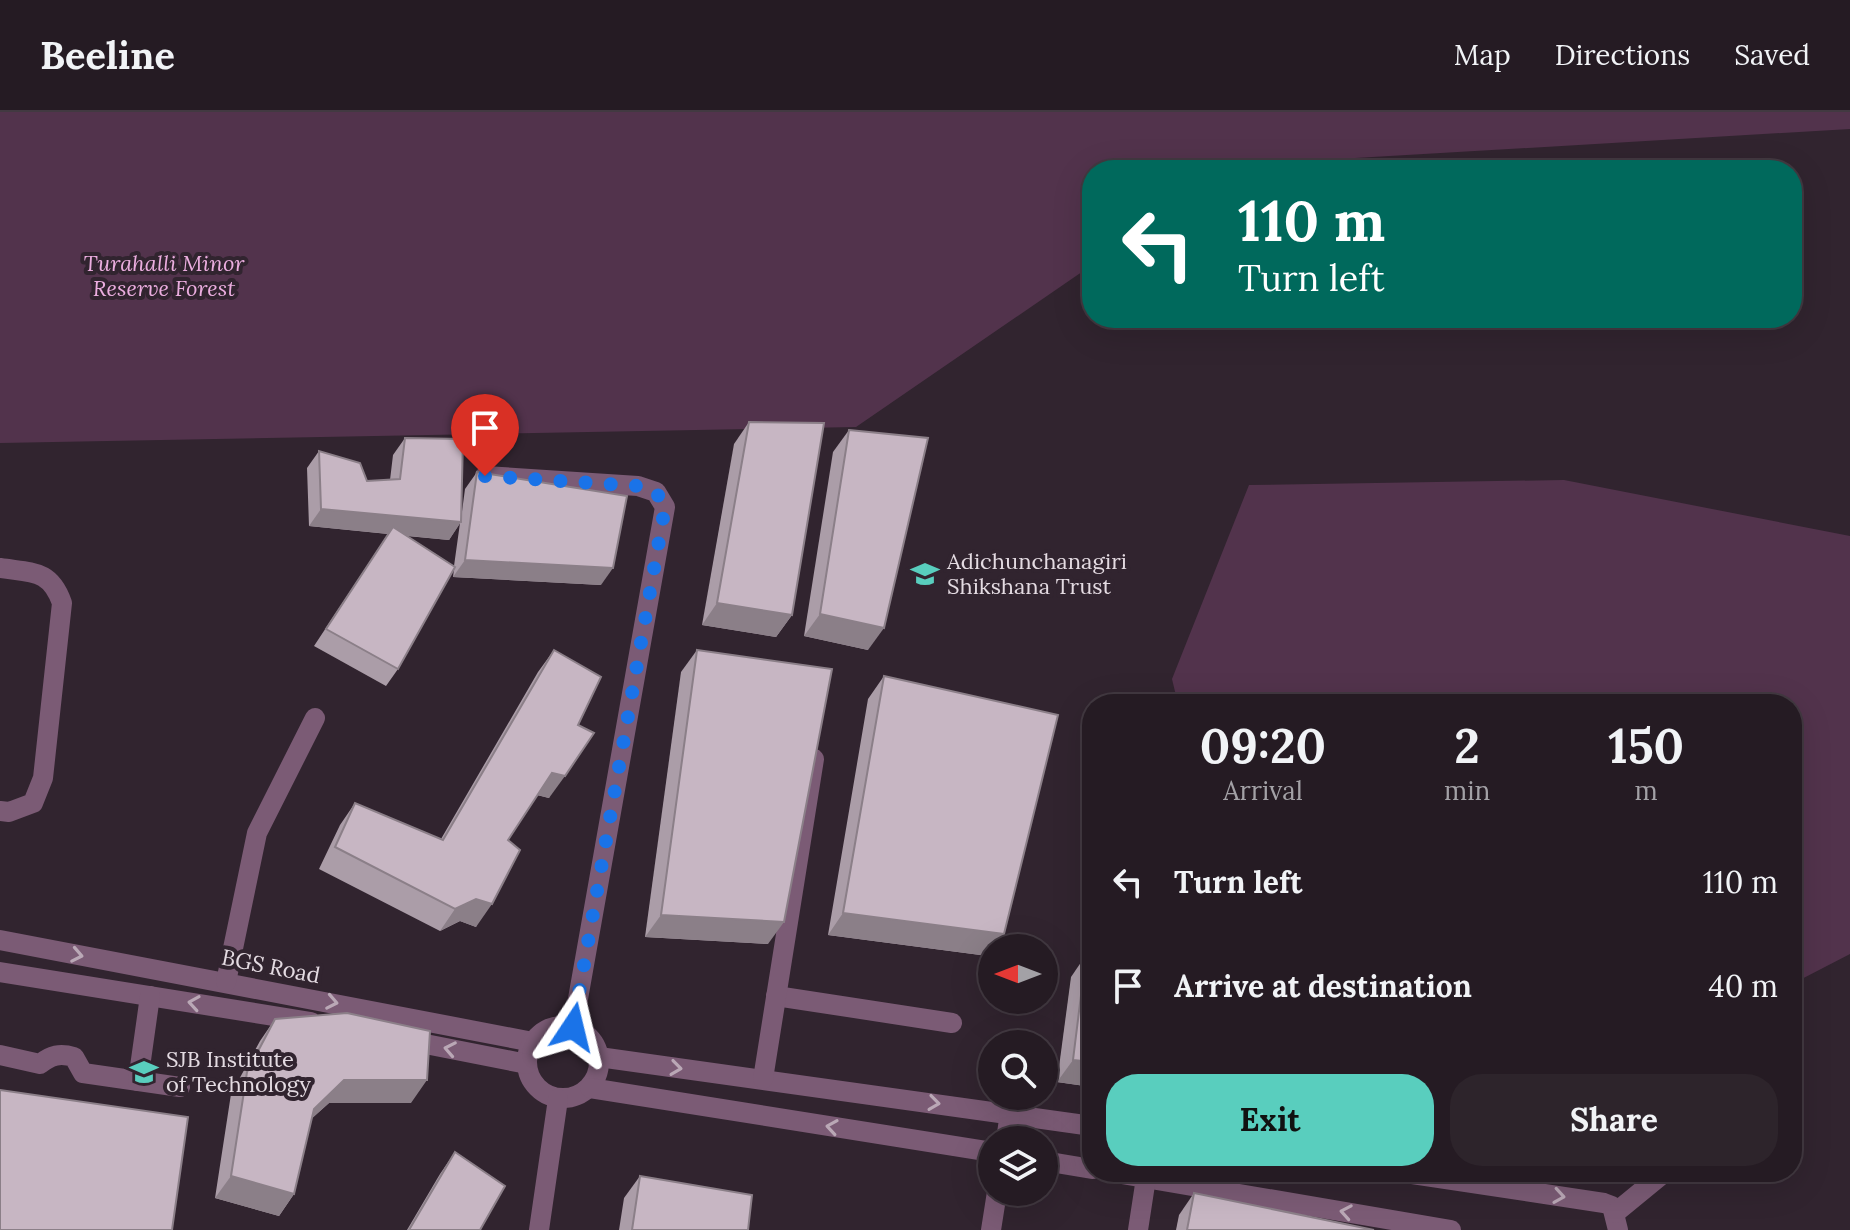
<!DOCTYPE html>
<html lang="en">
<head>
<meta charset="utf-8">
<style>
	body { margin:0; font-family:Lora,serif; background:#2d242b; color:#f1f3f6; height:100vh; display:flex; flex-direction:column; font-size:30px; white-space:nowrap }
	* { box-sizing:border-box; margin:0 }
	p { font-size:26px; color:#a3a1a6 }
	.icon { flex:none; width:44px; height:44px; fill:none; stroke:currentColor; stroke-width:2; stroke-linecap:round; stroke-linejoin:round }
	.map { position:relative; flex:1; overflow:hidden }
	.panel { position:absolute; left:1082px; top:582px; width:720px; height:488px; display:flex; flex-direction:column; background:#251b23; border-radius:32px; box-shadow:0 8px 32px #0002,0 0 0 2px #423941 }
	.panel>* { flex:none }
	.top-card { position:absolute; left:1082px; top:48px; width:720px; height:168px; border-radius:32px; box-shadow:0 8px 32px #0002,0 0 0 2px #423941; background:#00695c; color:#fff; overflow:hidden }
	.needle { width:52px; rotate:270deg }
	.fabs { position:absolute; left:978px; top:822px; display:grid; gap:16px }
	.fabs a { display:grid; place-items:center; width:80px; height:80px; border-radius:50%; background:#251b23; box-shadow:0 8px 32px #0002,0 0 0 2px #423941; font-size:40px }
	.pin { position:absolute; display:grid; place-items:center; width:68px; height:68px; color:#fff; margin:-82px -34px; border-radius:50% 50% 50% 0; rotate:-45deg; box-shadow:0 0 8px #0007 }
	.pin .icon { rotate:45deg }
	.me { position:absolute; width:88px; margin:-44px; rotate:10deg; stroke-linejoin:round; filter:drop-shadow(0 0 6px #0008) }
	.turn { display:flex; align-items:center; gap:28px; height:168px; padding:0 24px; font-size:36px }
	.turn .icon { width:104px; height:104px; stroke-width:2.5 }
	.turn b { display:block; font-size:56px; line-height:68px }
	.eta { display:flex; justify-content:space-evenly; align-items:center; height:136px; text-align:center }
	.eta b { font-size:48px; font-weight:700; line-height:56px }
	.action { display:flex; gap:16px; margin-top:auto; padding:16px 24px }
	.action a { flex:1; height:92px; border-radius:32px; background:#59cebe; color:#111; font-size:32px; font-weight:700; line-height:92px; text-align:center }
	.action a+a { background:#2d242b; color:#f1f3f6 }
	ul { padding:0; list-style:none }
	li { display:flex; align-items:center; gap:24px; height:104px; padding:0 24px }
	li div { flex:1 }
	li b { display:block; font-size:30px }
	li em { font-style:normal }
	header { display:flex; align-items:center; gap:48px; box-sizing:border-box; height:112px; padding:0 40px; background:#251b23; border-bottom:2px solid #423941 }
	header strong { font-size:38px }
	nav { display:flex; gap:44px; margin-inline-start:auto; font-size:28px }
	.map>svg:first-child { display:block }
</style>
</head>
<body>
<header>
<strong>Beeline</strong>
<nav><a>Map</a><a>Directions</a><a>Saved</a></nav>
</header>
<div class="map">
<svg width="1850" height="1118" viewBox="0 0 1850 1118">
	<rect width="100%" height="100%" fill="#31242f"/>
	<g fill="#52334c">
		<polygon points="0,0 1850,0 1850,17 1238,53 1231,58 1092,58 1092,153 856,315 0,331"/>
		<polygon points="1564,368 1850,424 1850,842 1792,872 1792,592 1178,592 1172,567 1249,373"/>
	</g>
	<g fill="none" stroke-linecap="round" stroke-linejoin="round">
		<g stroke="#7b5b75" stroke-width="20">
			<polyline points="485,364 638,374 656,380 665,395 573,915"/>
			<path d="M0,456C32,461 50,457 62,491L43,666L33,691L9,700L0,699"/>
			<polyline points="0,828 533,930"/>
			<polyline points="0,860 311,910"/>
			<polyline points="226,870 257,721 315,606"/>
			<polyline points="776,884 952,911"/>
			<circle cx="563" cy="950" r="36"/>
			<polyline points="405,928 527,952"/>
			<path d="M0,943L40,952C51,943 60,941 74,945L83,961L180,975"/>
			<polyline points="599,945 1092,1014"/>
			<polyline points="763,967 814,647"/>
			<polyline points="138,969 150,884"/>
			<polyline points="590,976 992,1040"/>
			<polyline points="1006,1028 1010,1001"/>
			<polyline points="1044,1049 1092,1057"/>
			<polyline points="1110,1060 1451,1118"/>
			<polyline points="1399,1060 1604,1091 1612,1094 1618,1118"/>
			<polyline points="1615,1101 1665,1060"/>
			<polyline points="539,1118 558,987"/>
			<polyline points="991,1118 997,1080"/>
			<polyline points="1138,1118 1146,1066"/>
		</g>
	</g>
	<g fill="#ab9da8" fill-rule="evenodd">
		<polygon points="749,310 792,503 776,525 702,513 734,332"/>
		<polygon points="849,318 868,538 804,524 833,340"/>
		<path d="M405,326L461,407L465,377L477,360L601,473L453,465L454,457L398,557L386,574L314,534L388,422L309,414L307,356L319,339L367,369L390,368L393,343ZM460,411L454,454L407,424L449,428Z"/>
		<polygon points="554,538 578,613 549,686 537,683 508,728 476,815 460,809 440,819 319,757 340,713 355,691 441,727 538,560"/>
		<polygon points="697,538 768,832 645,825 681,560"/>
		<polygon points="884,564 1004,822 994,836 992,836 992,839 988,844 828,823 868,587"/>
		<polygon points="1086,843 1092,844 1092,975 1057,970 1071,865"/>
		<polygon points="275,907 411,991 329,991 311,1007 294,1082 279,1104 215,1086 231,982 260,929"/>
		<polygon points="455,1040 480,1118 407,1118 440,1062"/>
		<polygon points="640,1064 748,1118 619,1118 624,1086"/>
		<polygon points="1194,1081 1374,1118 1176,1118 1179,1103"/>
	</g>
	<g fill="#8b7f88">
		<polygon points="321,397 461,410 449,428 309,414"/>
		<polygon points="465,448 613,456 601,473 453,465"/>
		<polygon points="717,491 792,503 776,525 702,513"/>
		<polygon points="820,502 884,516 868,538 804,524"/>
		<polygon points="552,661 565,664 549,686 537,683"/>
		<polygon points="476,787 492,792 476,815 460,809 440,819 455,797"/>
		<polygon points="843,801 1004,822 994,836 992,836 992,839 988,844 828,823"/>
		<polygon points="661,803 784,810 768,832 645,825"/>
		<polygon points="1073,948 1092,950 1092,975 1057,970"/>
		<polygon points="344,968 427,968 411,991 329,991 298,1019 314,997"/>
		<polygon points="231,1064 294,1082 279,1104 215,1086"/>
	</g>
	<g fill="#c7b6c3" stroke="#8b7f88" stroke-width="2">
		<polygon points="749,310 824,311 792,503 717,491"/>
		<polygon points="849,318 928,326 884,516 820,502"/>
		<polygon points="405,326 463,327 461,410 321,397 319,339 360,351 367,369 400,367"/>
		<polygon points="477,360 627,384 613,456 465,448"/>
		<polygon points="393,415 455,455 398,557 326,517"/>
		<polygon points="554,538 601,565 578,613 594,621 565,664 552,661 508,728 520,738 492,792 476,787 455,797 335,735 355,691 443,728"/>
		<polygon points="697,538 832,557 784,810 661,803"/>
		<polygon points="884,564 1058,603 1004,822 843,801"/>
		<polygon points="1086,843 1092,844 1092,950 1073,948"/>
		<polygon points="347,901 430,919 427,968 344,968 314,997 294,1082 231,1064 247,960 275,907"/>
		<polygon points="0,978 188,1005 172,1118 0,1118"/>
		<polygon points="455,1040 505,1074 480,1118 409,1118"/>
		<polygon points="640,1064 752,1083 748,1118 632,1118"/>
		<polygon points="1194,1081 1374,1118 1187,1118"/>
	</g>
	<defs><path id="oneway-chevron" d="M-2-3.5L2.5 0L-2 3.5" fill="none" stroke-width="1.6" stroke-linecap="round" stroke-linejoin="round" transform="scale(2)"/></defs>
	<g stroke="#baa8b6">
		<use href="#oneway-chevron" transform="translate(77 843) rotate(11)"/>
		<use href="#oneway-chevron" transform="translate(332 890) rotate(11)"/>
		<use href="#oneway-chevron" transform="translate(194 891) rotate(-171)"/>
		<use href="#oneway-chevron" transform="translate(450 937) rotate(-169)"/>
		<use href="#oneway-chevron" transform="translate(676 956) rotate(8)"/>
		<use href="#oneway-chevron" transform="translate(934 991) rotate(8)"/>
		<use href="#oneway-chevron" transform="translate(832 1015) rotate(-171)"/>
		<use href="#oneway-chevron" transform="translate(1559 1084) rotate(9)"/>
		<use href="#oneway-chevron" transform="translate(1346 1100) rotate(-170)"/>
	</g>
	<g fill="none" stroke-linecap="round" stroke-linejoin="round">
		<polyline stroke="#1a73e8" stroke-width="14" stroke-dasharray="0 25.2" points="485,364 638,374 656,380 665,395 573,915"/>
	</g>
	<defs>
		<symbol id="university-bare" viewBox="-9 -9 18 18"><path d="M0-5L7-2L0 1L-7-2ZM-4 1L0 2.5L4 1V4Q0 6-4 4Z" fill="#59cebe" stroke="#31242f" stroke-width="2.5" paint-order="stroke"/></symbol>
	</defs>
	<g fill-rule="evenodd">
		<use href="#university-bare" x="905" y="442" width="40" height="40"/>
		<use href="#university-bare" x="124" y="940" width="40" height="40"/>
	</g>
	<g text-anchor="middle" stroke-width="8" stroke-linejoin="round" paint-order="stroke">
		<g font-size="22" font-style="italic" fill="#ebaddf" stroke="#31242f">
			<text x="164" y="159">Turahalli Minor<tspan x="164" dy="25">Reserve Forest</tspan></text>
		</g>
		<g font-size="22" fill="#e4dbe2" stroke="#31242f" text-anchor="start">
			<text x="947" y="457">Adichunchanagiri<tspan x="947" dy="25">Shikshana Trust</tspan></text>
			<text x="166" y="955">SJB Institute<tspan x="166" dy="25">of Technology</tspan></text>
		</g>
		<g font-size="22" fill="#e4dbe2" stroke="#31242f">
			<text transform="translate(271 854) rotate(11)" y="8">BGS Road</text>
		</g>
	</g>
</svg>
<div class="fabs">
<a><svg class="needle" viewBox="-14 -14 28 28"><path d="M0-13l5 13h-10z" fill="#e53935"/><path d="M0 13l5-13h-10z" fill="#a3a1a6"/></svg></a>
<a><svg class="icon" aria-label="search" viewBox="0 0 24 24"><circle cx="10" cy="10" r="6"/><path d="M15 15l6 6"/></svg></a>
<a><svg class="icon" aria-label="layers" viewBox="0 0 24 24"><path d="M12 4l9 5-9 5-9-5zM3 14l9 5 9-5"/></svg></a>
</div>
<div class="pin" style="left:485px;top:364px;background:#d93025"><svg class="icon" aria-label="arrive" viewBox="0 0 24 24"><path d="M6 21V4h12l-3 4 3 4H6"/></svg></div>
<svg class="me" style="left:573px;top:915px" viewBox="-20 -20 40 40"><path d="M0-17L14 15 0 8-14 15z" fill="#1a73e8" stroke="#fff" stroke-width="4"/></svg>
<div class="top-card">
<div class="turn"><svg class="icon" aria-label="left" viewBox="0 0 24 24"><path d="M17 20v-9H6M10 6l-5 5 5 5"/></svg><div><b>110 m</b>Turn left</div></div>
</div>
<section class="panel">
<div class="eta">
<div><b>09:20</b><p>Arrival</p></div>
<div><b>2</b><p>min</p></div>
<div><b>150</b><p>m</p></div>
</div>
<ul>
<li><svg class="icon" aria-label="left" viewBox="0 0 24 24"><path d="M17 20v-9H6M10 6l-5 5 5 5"/></svg><div><b>Turn left</b></div><em>110 m</em></li>
<li><svg class="icon" aria-label="arrive" viewBox="0 0 24 24"><path d="M6 21V4h12l-3 4 3 4H6"/></svg><div><b>Arrive at destination</b></div><em>40 m</em></li>
</ul>
<div class="action"><a>Exit</a><a>Share</a></div>
</section>
</div>
</body>
</html>
